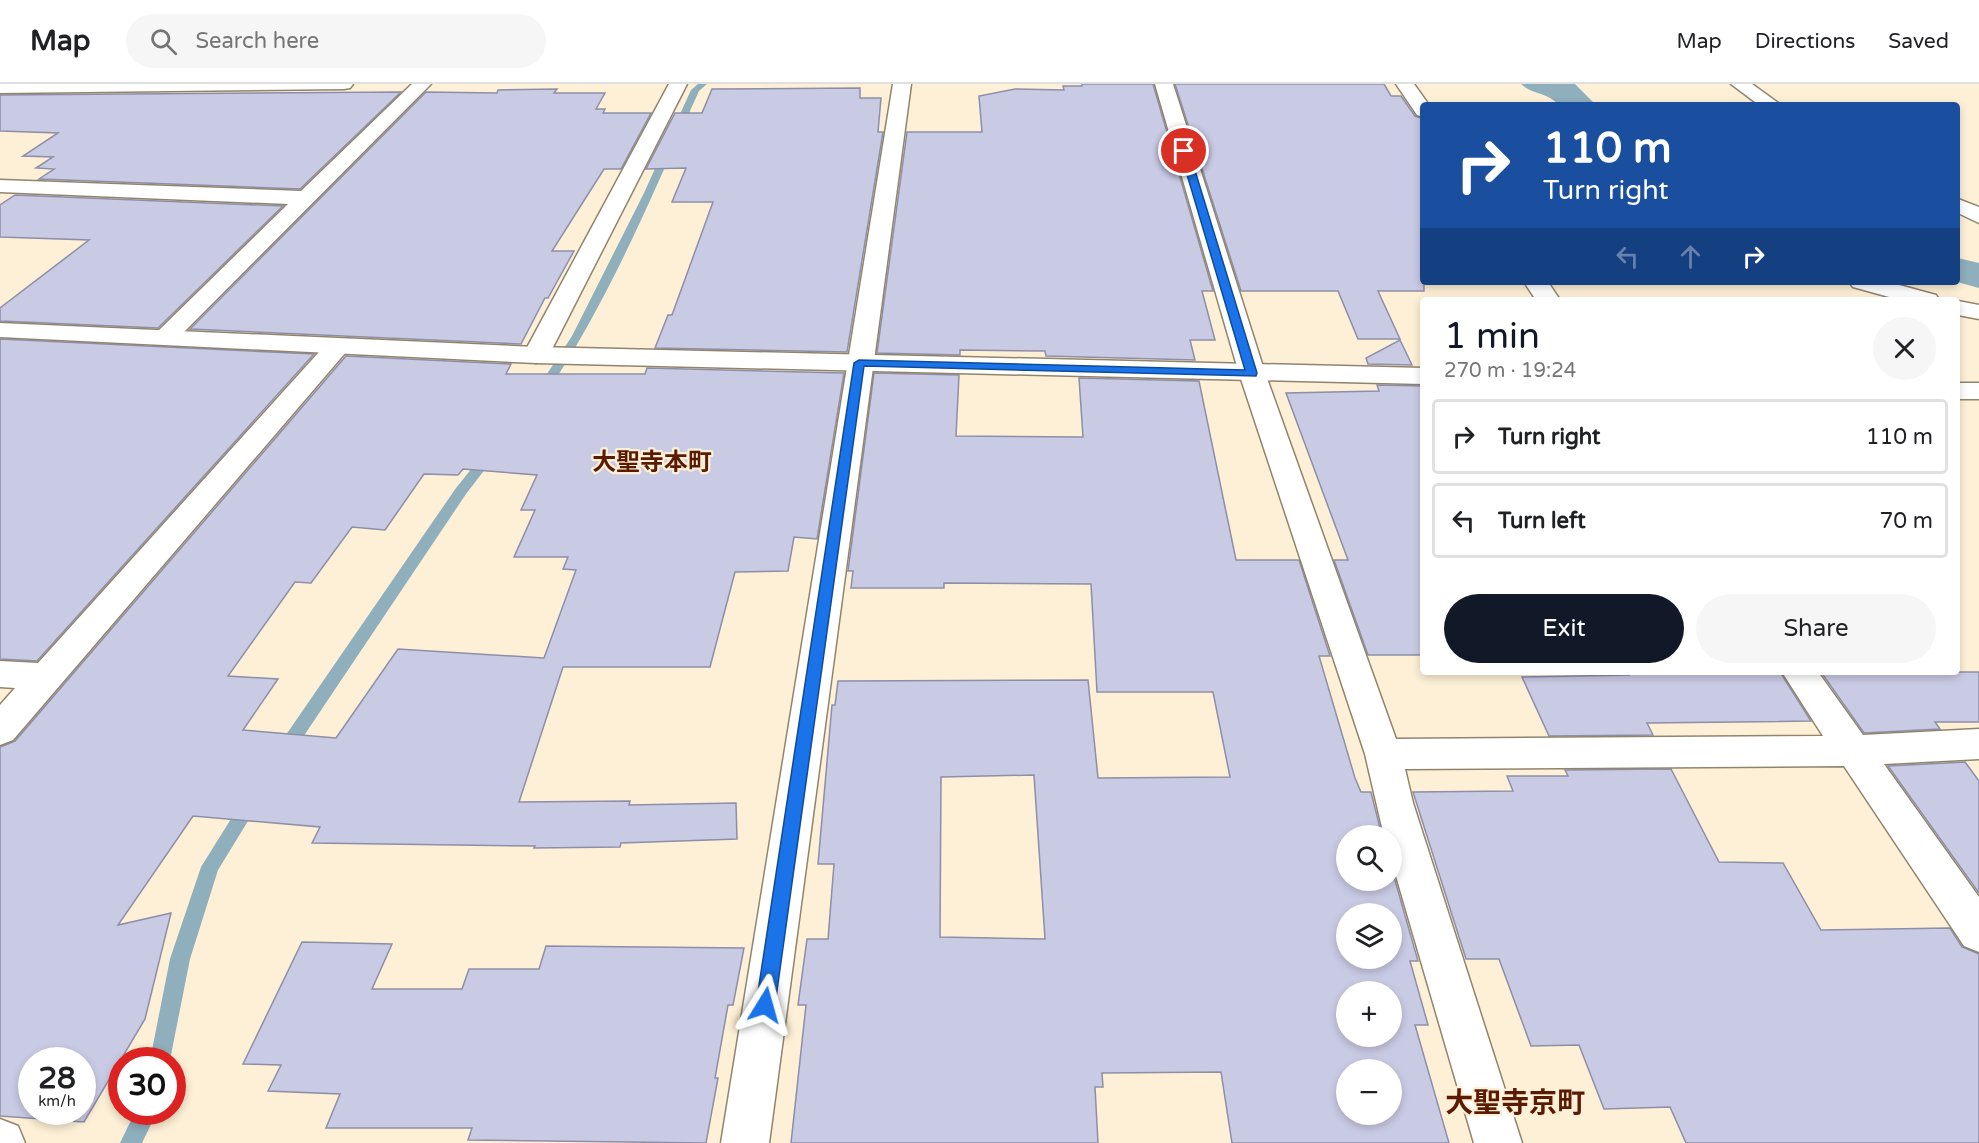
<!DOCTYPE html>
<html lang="en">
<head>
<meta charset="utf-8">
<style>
	body { margin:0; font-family:"Varela Round","Noto Sans JP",sans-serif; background:#f6f6f6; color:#202124; height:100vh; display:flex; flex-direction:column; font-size:22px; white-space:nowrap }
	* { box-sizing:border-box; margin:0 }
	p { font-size:20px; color:#757577 }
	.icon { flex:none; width:33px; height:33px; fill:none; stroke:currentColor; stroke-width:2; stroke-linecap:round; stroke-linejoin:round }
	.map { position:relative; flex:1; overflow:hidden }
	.drawer { position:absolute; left:1420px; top:213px; width:540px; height:378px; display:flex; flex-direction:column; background:#fff; border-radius:6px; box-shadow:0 3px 9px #0003 }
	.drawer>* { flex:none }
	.top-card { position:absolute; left:1420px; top:18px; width:540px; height:183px; border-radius:6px; box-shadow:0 3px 9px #0003; background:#1a4fa0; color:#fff; overflow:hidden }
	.tools { position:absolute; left:1336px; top:741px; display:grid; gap:12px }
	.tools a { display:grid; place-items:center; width:66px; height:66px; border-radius:50%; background:#fff; box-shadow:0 3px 9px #0003; font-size:30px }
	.speed { position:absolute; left:18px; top:963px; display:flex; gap:12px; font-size:30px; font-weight:700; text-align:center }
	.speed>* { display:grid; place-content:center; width:78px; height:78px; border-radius:50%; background:#fff; box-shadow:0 3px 9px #0003; line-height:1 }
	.speed small { font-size:15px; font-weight:400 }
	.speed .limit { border:9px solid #d22; background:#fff; color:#111 }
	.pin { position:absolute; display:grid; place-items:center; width:51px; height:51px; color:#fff; margin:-26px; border:3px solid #fff; border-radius:50%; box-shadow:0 2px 6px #0007 }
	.me { position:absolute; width:66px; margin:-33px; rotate:8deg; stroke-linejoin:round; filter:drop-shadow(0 0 4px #0008) }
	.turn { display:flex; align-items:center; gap:21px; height:126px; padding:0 24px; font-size:27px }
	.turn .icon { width:78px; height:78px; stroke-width:2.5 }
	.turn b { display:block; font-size:42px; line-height:51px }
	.lanes { display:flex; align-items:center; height:57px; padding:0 24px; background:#0003; justify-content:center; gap:30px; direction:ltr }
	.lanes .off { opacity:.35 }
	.round { display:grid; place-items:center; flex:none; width:63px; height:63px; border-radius:32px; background:#f6f6f6 }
	.head { display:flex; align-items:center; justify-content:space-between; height:102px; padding:0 24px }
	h1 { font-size:36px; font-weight:600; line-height:45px; color:#111827 }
	.primary-button { display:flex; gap:12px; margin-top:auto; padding:12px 24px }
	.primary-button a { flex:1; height:69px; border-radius:36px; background:#111827; color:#fff; font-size:24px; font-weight:600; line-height:69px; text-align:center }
	.primary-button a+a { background:#f6f6f6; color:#202124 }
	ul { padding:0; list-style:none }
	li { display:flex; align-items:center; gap:18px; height:75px; margin:0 12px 9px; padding:0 12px; border:3px solid #e0e0e0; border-radius:6px }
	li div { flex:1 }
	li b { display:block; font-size:22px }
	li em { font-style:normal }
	header { display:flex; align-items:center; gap:36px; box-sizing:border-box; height:84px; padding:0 30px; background:#fff; border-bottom:2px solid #e0e0e0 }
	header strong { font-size:28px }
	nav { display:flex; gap:33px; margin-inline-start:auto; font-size:21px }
	.search { width:420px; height:54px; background:#f6f6f6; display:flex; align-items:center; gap:15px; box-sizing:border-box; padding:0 21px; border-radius:33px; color:#757577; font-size:22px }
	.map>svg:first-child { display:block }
</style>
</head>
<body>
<header>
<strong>Map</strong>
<div class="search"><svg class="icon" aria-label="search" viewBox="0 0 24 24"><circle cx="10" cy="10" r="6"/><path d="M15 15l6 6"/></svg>Search here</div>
<nav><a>Map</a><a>Directions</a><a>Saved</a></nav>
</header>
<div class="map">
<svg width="1979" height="1059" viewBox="0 0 1979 1059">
	<rect width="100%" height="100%" fill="#fef0d6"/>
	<g fill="#8fafbd">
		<path d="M1521,0H1575L1596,21H1559C1547,8 1533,11 1521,0Z"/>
		<polygon points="1958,174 1979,179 1979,204 1957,198"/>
	</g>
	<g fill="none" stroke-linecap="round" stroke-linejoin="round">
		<g fill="#8fafbd" fill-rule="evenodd">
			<path d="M698,0H707L699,7C653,109 610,215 547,308H539L537,305L572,252L643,111L691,6Z"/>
			<polygon points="490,367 496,371 466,410 291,671 285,673 279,671 277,666 279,661 456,404 485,368"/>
			<polygon points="250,712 256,714 259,719 218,786 190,875 170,976 150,976 170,875 201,783 244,714"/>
			<polygon points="135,1028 157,1028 142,1059 120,1059"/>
		</g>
	</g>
	<g fill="#c9cae4" stroke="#8d8ea7" stroke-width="1.5" fill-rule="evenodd">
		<polygon points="1082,0 1153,0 1213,207 1202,207 1215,256 1190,256 1195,276 1046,272 1045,267 960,266 960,271 877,269 907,48 982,48 979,12 1015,5 1064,6 1063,2 1082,2"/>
		<polygon points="1175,0 1384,0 1391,12 1401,12 1415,32 1424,35 1424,207 1378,207 1400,255 1358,255 1338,207 1241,207"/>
		<polygon points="860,4 860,14 881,14 878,48 883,48 847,268 655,264 668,231 672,231 713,118 672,118 686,84 646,85 675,29 702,29 712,5"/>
		<polygon points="557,5 554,9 605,9 596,25 605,25 603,29 651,29 621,85 604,85 552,167 574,167 548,214 545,214 521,260 190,245 426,8 497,9 498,6"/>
		<polygon points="401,8 300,105 39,95 54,85 36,84 53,73 23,72 58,49 0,47 0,11"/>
		<polygon points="15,111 283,122 158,244 0,237 0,224 89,156 0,153 0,121"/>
		<polygon points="0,255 314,270 37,577 0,575"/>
		<polygon points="1400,256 1412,281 1368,280 1366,274"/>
		<path d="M346,272L511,280L506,290H645L647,284L844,289L817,455L794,453L788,487L735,488L710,583H563L519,718L630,717L629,721L736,719L737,755L621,759L620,763L534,764L535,762L312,759L320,743L193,732L118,841L171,829L145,935L84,1038L0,1032V663L15,657ZM463,385L537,391L521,426H535L514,473H568L563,485L576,486L544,574L398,565L336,654L243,646L278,595L228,592L295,498L311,499L352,443L385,446L424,390L458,391ZM32,976H82V1028H32Z"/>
		<path d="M874,289L959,291L956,352L1083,353L1079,294L1199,297L1236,476H1299L1330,572H1319L1355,694L1361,708H1371L1382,752H1347V796H1392V786L1418,877H1410L1428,941H1415L1449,1059H1232L1221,988L1102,989L1103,1003H1095L1098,1059H791L806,921H798L807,855H828L834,780H818L832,621H835L838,597L1088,596L1098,694L1230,693L1213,608H1097L1091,500L944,499V504H851L853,487H848ZM1034,691L1045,855L940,853L941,693ZM1347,830H1392V874H1347ZM1347,908H1392V952H1347ZM1347,986H1392V1030H1347Z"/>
		<polygon points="1377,301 1422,302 1424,306 1424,571 1368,571 1334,476 1348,476 1286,309 1379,307"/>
		<polygon points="1627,588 1780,588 1811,637 1647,639 1653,651 1549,652 1522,593 1629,591"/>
		<polygon points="1821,588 1979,588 1979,638 1935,638 1940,645 1864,649"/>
		<polygon points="1965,678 1979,697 1979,809 1888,682"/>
		<polygon points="1671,685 1719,778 1783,779 1821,846 1950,844 1962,863 1979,870 1979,1059 1686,1059 1670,1023 1604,1025 1579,961 1531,962 1499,875 1466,875 1413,708 1513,707 1507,692 1568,692 1565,686"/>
		<polygon points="302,858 392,860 372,905 462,905 469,885 539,885 546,862 744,864 733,921 728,921 715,994 718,994 706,1059 468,1056 472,1044 326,1044 340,1010 268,1007 281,981 243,980"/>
	</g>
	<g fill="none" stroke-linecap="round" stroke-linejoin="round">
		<defs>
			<g id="minor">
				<polygon points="0,0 353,0 350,4 344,5 0,9"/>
				<polygon points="412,0 431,0 175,257 166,260 157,257 153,252 288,120 0,108 0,96 301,107"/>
				<polygon points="669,0 687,0 549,271 545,276 536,279 527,276 523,271"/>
				<polygon points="893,0 911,0 769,1059 721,1059"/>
				<polygon points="1155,0 1173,0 1265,289 1396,655 1823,652 1782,588 1818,588 1863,651 1979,645 1979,675 1884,680 1979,813 1979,868 1964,862 1844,682 1405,685 1413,719 1522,1059 1474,1059 1392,778 1392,752 1384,752 1365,670 1239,289"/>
				<polygon points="1396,0 1414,0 1429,21 1424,21 1424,33 1417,31"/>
				<polygon points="1731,0 1752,0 1781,21 1759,21"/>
				<polygon points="1958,115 1979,123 1979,139 1958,129"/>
				<polygon points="1524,198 1548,198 1560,216 1536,216"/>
				<polygon points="1849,198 1888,198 1936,211 1939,216 1900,216 1853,203"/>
				<polygon points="1958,217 1979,221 1979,235 1958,231"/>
				<polygon points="337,255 346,258 350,263 346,268 13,656 0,661 0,621 15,604 0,603 0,577 38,579 328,258"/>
				<polygon points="0,1035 18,1042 25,1059 0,1059"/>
			</g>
			<g id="tertiary">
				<polygon points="0,239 536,263 1424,284 1424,300 536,279 0,253"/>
				<rect x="1958" y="299" width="21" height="16"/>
			</g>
		</defs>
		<use href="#minor" stroke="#91846d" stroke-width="3"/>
		<use href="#tertiary" stroke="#91846d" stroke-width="3"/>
		<use href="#minor" fill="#fff" fill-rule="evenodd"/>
		<use href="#tertiary" fill="#fff" fill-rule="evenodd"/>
	</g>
	<polygon fill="#1a73e8" stroke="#114b97" stroke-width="1.5" points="1184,64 1189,67 1257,289 1256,292 864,282 775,921 772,927 765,930 759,927 756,921 854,279 859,276 1245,286 1180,67"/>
	<g text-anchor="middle" stroke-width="4.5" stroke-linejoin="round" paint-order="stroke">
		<g font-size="24" font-weight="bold" fill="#5b1a04" stroke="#fef0d6">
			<text x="652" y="386">大聖寺本町</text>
		</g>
		<g font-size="28" font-weight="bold" fill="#5b1a04" stroke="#fef0d6">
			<text x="1515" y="1028">大聖寺京町</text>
		</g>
	</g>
</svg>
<div class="tools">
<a><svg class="icon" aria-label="search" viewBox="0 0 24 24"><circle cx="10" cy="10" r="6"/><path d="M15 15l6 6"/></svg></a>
<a><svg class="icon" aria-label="layers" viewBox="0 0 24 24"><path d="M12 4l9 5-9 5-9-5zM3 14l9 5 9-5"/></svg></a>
<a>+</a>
<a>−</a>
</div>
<div class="speed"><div>28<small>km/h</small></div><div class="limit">30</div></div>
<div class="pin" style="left:1184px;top:67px;background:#d93025"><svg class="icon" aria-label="arrive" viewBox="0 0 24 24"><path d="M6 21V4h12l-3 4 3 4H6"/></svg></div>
<svg class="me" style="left:765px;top:921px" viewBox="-20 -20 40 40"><path d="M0-17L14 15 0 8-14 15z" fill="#1a73e8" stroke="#fff" stroke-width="4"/></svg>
<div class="top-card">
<div class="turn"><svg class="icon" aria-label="right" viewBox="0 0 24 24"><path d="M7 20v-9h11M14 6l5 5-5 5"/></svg><div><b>110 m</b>Turn right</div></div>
<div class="lanes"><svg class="icon off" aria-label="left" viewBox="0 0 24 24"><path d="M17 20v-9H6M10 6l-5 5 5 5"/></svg><svg class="icon off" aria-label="ahead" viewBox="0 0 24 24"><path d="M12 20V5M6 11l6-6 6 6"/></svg><svg class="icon" aria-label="right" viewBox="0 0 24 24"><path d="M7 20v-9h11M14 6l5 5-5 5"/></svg></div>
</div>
<section class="drawer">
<div class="head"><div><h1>1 min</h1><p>270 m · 19:24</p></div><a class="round"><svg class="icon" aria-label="close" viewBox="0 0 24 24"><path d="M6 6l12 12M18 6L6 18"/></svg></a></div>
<ul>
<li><svg class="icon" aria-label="right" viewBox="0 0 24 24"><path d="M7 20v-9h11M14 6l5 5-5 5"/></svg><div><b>Turn right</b></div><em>110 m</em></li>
<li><svg class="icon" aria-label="left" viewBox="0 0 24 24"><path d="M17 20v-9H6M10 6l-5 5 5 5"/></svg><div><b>Turn left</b></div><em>70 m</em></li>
</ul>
<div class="primary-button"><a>Exit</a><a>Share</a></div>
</section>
</div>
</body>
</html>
